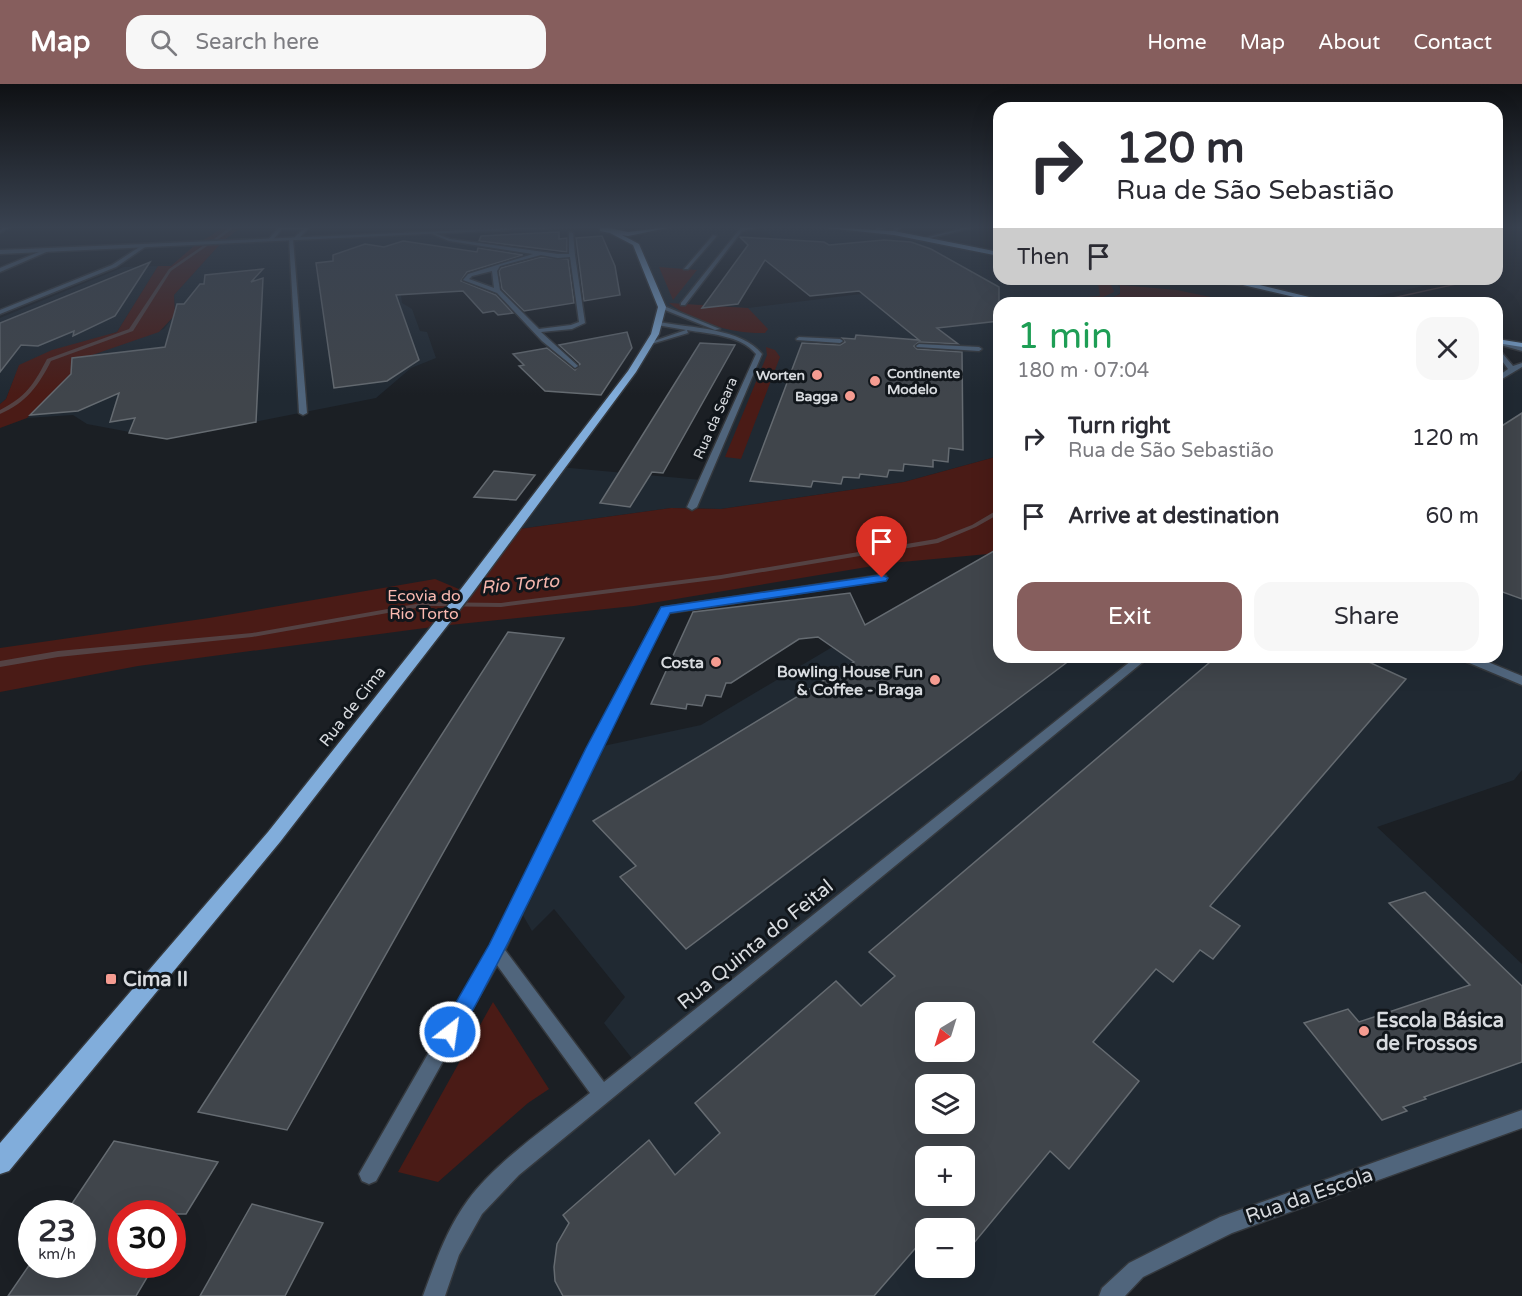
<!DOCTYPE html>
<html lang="en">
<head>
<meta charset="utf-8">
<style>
	body { margin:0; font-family:"Varela Round",sans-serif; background:#f7f7f7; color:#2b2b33; height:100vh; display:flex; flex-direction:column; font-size:22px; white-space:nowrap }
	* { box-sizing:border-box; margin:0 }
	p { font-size:20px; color:#7c7c81 }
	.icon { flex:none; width:33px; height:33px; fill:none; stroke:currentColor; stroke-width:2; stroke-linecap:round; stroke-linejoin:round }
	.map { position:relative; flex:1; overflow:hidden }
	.drawer { position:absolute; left:993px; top:213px; width:510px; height:366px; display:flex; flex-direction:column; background:#fff; border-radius:18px; box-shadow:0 6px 24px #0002 }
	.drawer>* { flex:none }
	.banner { position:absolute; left:993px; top:18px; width:510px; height:183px; border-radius:18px; box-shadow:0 6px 24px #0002; background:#fff; color:#2b2b33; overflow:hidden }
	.needle { width:39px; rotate:218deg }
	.buttons { position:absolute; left:915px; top:918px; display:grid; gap:12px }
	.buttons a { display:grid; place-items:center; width:60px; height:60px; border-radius:12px; background:#fff; box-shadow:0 6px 24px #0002; font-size:30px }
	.speed { position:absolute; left:18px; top:1116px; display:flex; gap:12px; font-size:30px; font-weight:700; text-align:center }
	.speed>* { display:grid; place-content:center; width:78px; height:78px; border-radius:50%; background:#fff; box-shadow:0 6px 24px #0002; line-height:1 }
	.speed small { font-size:15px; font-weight:400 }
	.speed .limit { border:9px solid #d22; background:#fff; color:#111 }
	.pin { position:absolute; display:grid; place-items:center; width:51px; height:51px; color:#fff; margin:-62px -26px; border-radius:50% 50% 50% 0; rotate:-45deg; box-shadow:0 0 6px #0007 }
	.pin .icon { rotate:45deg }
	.me { position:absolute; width:66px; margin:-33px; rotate:30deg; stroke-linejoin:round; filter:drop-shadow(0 0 4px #0008) }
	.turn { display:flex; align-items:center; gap:21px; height:126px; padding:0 24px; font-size:27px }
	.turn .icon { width:78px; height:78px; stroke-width:2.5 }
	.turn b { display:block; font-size:42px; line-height:51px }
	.then { display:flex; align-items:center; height:57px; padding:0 24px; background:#0003; gap:12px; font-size:22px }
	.round { display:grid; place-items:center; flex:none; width:63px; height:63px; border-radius:18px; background:#f7f7f7 }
	.headline { display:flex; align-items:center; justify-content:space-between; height:102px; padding:0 24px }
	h1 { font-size:36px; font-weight:600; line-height:45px; color:#1e9e55 }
	.button { display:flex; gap:12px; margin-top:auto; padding:12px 24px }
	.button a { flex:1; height:69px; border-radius:18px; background:#865e5d; color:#fff; font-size:24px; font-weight:600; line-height:69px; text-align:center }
	.button a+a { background:#f7f7f7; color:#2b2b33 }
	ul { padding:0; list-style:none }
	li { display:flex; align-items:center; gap:18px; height:78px; padding:0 24px }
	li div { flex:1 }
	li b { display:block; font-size:22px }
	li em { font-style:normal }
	header { display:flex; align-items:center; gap:36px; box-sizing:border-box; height:84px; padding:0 30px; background:#865e5d; color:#fff }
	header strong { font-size:28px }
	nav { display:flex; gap:33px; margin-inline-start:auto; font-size:21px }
	.search { width:420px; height:54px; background:#f7f7f7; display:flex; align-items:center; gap:15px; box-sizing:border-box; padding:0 21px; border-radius:18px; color:#7c7c81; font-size:22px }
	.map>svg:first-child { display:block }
</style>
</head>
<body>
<header>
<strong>Map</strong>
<div class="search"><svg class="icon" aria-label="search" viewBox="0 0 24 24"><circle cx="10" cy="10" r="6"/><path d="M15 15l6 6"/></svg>Search here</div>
<nav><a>Home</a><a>Map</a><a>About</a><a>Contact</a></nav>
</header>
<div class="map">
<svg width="1522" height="1212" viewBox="0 0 1522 1212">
	<rect width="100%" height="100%" fill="#1b1f24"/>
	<g fill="#202932" fill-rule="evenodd">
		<polygon points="674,142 744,142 683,220 748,224 901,205 788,164 758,143 761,142 810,142 894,149 999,170 999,195 1113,195 1122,207 1116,212 1099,219 999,219 999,372 904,398 721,425 671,424 512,446 559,383 702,396 759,270 751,259 662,223 636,160 646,148"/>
		<polygon points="434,150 449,156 539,170 470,191 440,193 398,190 402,219 412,225 420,247 427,248 436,274 411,284 376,314 167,355 87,340 73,331 27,334 71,290 71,278 164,245 175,231 174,211 222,158"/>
		<polygon points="158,182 117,248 19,282 6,315 0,320 0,234 124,183"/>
		<polygon points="1294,195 1456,195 1344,219 1330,219 1269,204"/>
		<path d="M1497,265L1512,285L1522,281V686L1514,696L1377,743L1522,880V1034L1227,1140L1110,1212H434L475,1123L638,982L604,939L625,913L554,825L532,847L517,821L594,664L701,641L999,464V573H1497ZM926,928H964V968H926ZM926,1000H964V1040H926ZM926,1072H964V1112H926ZM926,1144H964V1184H926Z"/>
	</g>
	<g fill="#4a1b16">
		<polygon points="226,142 243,142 222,158 174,211 175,231 159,248 72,278 71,290 27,334 0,344 0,320 6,315 19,281 52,266 117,248 158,182 171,182 194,162"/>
		<polygon points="659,183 697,186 673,216"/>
		<path d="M1077,195C1091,195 1110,191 1114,208L1090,219H1071L1069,218L1072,215L1078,218L1091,217L1087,213L1100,212L1098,200Z"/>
		<polygon points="1120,201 1177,206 1239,219 1099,219 1120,210"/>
		<path d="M669,219L748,224L768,245L765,249C733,250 694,239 669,219Z"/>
		<polygon points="766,263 775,266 780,273 741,375 725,373 767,271"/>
		<polygon points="999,372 999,464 988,470 891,479 634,522 440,542 138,582 0,608 0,564 209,534 435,495 466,508 512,446 671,424 721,425 904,398"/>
		<polygon points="493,918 549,1005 528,1019 438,1098 398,1088"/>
	</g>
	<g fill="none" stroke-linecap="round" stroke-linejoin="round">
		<g fill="#544243" fill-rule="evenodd">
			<polygon points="232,142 236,142 216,157 214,157 214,155"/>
			<path d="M204,161L207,162L171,187L133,247L51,277C39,301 26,319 0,330V326C26,313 34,300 47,275L129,245L169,185Z"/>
			<polygon points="1464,195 1469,195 1473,197 1374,219 1366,219 1467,197"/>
			<polygon points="999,425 999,430 976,443 938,459 721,495 501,523 427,522 252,553 58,573 0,583 0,577 58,567 252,549 427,518 501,519 721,491 936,455 972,441"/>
		</g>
	</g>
	<g fill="#40454b" stroke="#656b71" stroke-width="1.5" fill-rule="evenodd">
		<polygon points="559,148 559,155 567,154 567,168 479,157 481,152"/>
		<polygon points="602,152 615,182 620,211 584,217 576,154"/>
		<polygon points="740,153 824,158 829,161 884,156 911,158 931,165 999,203 999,237 937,244 958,260 919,258 914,262 917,265 962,268 963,366 949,364 948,378 933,376 933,383 904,380 903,387 889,386 887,393 860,390 859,394 843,393 841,400 813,397 811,403 750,397 802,259 840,261 845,258 842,254 855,255 856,251 919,256 859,207 810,212 765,176 738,220 702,224 748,161"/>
		<polygon points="403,157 477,168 478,164 523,171 467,188 461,197 496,211 513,229 498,231 494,227 483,229 463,207 396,211 419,276 387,297 334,304 316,179 333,177 333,171 365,160 384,163"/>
		<polygon points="541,173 568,175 574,219 524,227 502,205 499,187 501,184"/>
		<polygon points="150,178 115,232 73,252 74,247 38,262 21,261 0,288 0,239"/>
		<polygon points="263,185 251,198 263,194 256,338 167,355 129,349 135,334 110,338 119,309 78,327 30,331 71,290 72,274 165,263 177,220 184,220 200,200 204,200 205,191"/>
		<polygon points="627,248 632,264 601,311 545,307 519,282 524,281 513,270 547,264 575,286 580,280 559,261"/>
		<polygon points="700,259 735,261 663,389 652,388 630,423 600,419"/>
		<polygon points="1522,329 1522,515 1497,506 1497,345"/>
		<polygon points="494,387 535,391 516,416 474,413"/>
		<polygon points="999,464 999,573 1074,573 686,865 620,793 636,782 593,737 854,578 818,553 799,555 731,599 726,599 721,613 706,611 702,622 687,620 686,625 651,620 693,528 850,509 865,541"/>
		<polygon points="508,548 564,554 287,1046 198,1028"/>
		<path d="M1216,573H1358L1406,595L1210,822L1240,842L1213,875L1200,866L1173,898L1156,885L1093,958L1139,997L1069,1085L1050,1067L964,1171V1144H926V1152L874,1212H563L555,1197L554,1183L557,1160L569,1139L563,1131L649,1056L675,1091L720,1049L695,1019L836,897L861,922L895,892L869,868ZM926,928H964V968H926ZM926,1000H964V1040H926ZM926,1072H964V1112H926Z"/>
		<polygon points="1425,808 1522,902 1522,978 1424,1013 1426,1015 1403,1023 1407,1027 1382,1036 1304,939 1348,925 1359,938 1470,901 1389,819"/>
		<polygon points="114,1057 218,1078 186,1130 122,1130 122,1180 155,1180 136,1212 8,1212 30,1180 82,1180 82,1130 65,1130"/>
		<polygon points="252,1120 323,1139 285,1212 200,1212"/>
	</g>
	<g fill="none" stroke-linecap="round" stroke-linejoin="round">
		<defs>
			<g id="service">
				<polygon points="308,142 309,144 297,156 293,155 303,145 282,145 272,157 268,156 279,143"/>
				<polygon points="713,151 717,152 688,185 684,185"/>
				<polygon points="799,253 840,255 843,257 840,259 797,256 796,255"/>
				<polygon points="919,260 979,263 982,265 979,267 917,263 916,262"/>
			</g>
			<g id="minor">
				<polygon points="7,142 12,142 0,149 0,146"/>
				<polygon points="742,142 746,142 745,144 763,142 742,147 685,221 681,221 681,219"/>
				<polygon points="883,142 889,142 876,148 872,147"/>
				<polygon points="894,142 900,144 894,150 892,149 895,144"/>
				<polygon points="972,142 979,142 926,155 924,154"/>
				<path d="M569,148L573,149L575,171L585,239L572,245L541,248L577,281L578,282L575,284L542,257L497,209L463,196L468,190L533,170L449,157L432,150L434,149L450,155L558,170H569ZM541,171L558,174L570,173L579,238L571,241L539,245L500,206L497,187L500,182ZM492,187L494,204L469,195L472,192Z"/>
				<polygon points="291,154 293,155 307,329 303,331 299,329 289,155"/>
				<polygon points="144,160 148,161 116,183 0,230 0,226 112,181"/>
				<polygon points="46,165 51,166 0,188 0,184"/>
				<polygon points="660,222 664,222 720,245 715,246 660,224"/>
				<path d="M659,238C690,244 742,244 762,270L697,423L692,426L687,423L756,270C741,251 709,250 687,246L688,249L648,261V259L686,246L657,241L656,240Z"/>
				<polygon points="1497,256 1522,263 1522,267 1497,260"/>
				<polygon points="1497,263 1513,282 1522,279 1522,283 1497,298 1497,293 1508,285 1497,270"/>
				<path d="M882,491L886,492V496L669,529L600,664L505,866L604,998L1136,573H1149L519,1091L482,1130L459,1171L445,1212H423C435,1179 447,1144 468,1116C497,1077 551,1040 590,1009L497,881L376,1097L369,1100L362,1097L359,1090L490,862L588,664L660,526L665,523Z"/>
				<polygon points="1460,573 1476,573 1522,592 1522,601 1462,576"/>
				<polygon points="1522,1026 1522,1044 1232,1149 1143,1193 1125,1212 1099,1212 1102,1204 1129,1179 1220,1133"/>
			</g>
			<polygon id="tertiary" points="565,142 595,142 0,170 0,166"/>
			<g id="primary">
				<polygon points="600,142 628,148 677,142 628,152 622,151 639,160 666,223 659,250 636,288 471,511 280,758 9,1087 0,1090 0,1059 268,748 461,505 628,287 651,250 658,223 633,161 610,149 600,147"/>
				<polygon points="807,142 894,147 999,168 999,172 894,151"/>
				<polygon points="1167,195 1243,197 1334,219 1320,219 1243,201"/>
				<polygon points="1497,255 1522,259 1522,263 1497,259"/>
			</g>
		</defs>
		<use href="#service" stroke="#35393e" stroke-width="3"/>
		<use href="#minor" stroke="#35393e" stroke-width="3"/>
		<use href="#tertiary" stroke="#35393e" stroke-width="3"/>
		<use href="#primary" stroke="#35393e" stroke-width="3"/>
		<use href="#service" fill="#50657c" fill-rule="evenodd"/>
		<use href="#minor" fill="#50657c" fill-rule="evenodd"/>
		<use href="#tertiary" fill="#50657c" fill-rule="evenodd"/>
		<use href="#primary" fill="#81addb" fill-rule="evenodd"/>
	</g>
	<linearGradient id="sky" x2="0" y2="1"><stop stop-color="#0f1114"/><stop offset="0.46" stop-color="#394250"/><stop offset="1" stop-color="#394250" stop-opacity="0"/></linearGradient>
	<rect width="1522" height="311" fill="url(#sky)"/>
	<path fill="#1a73e8" stroke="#114b97" stroke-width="1.5" d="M882,491L888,494L886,497L670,529C598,670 534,816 457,955L450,957L443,955L440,948L443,941L489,861L586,664L661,523Z"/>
	<g fill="#f59c91" stroke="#11161b" stroke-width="2">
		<circle cx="817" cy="291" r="6"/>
		<circle cx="875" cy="297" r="6"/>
		<circle cx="850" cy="312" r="6"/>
		<circle cx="716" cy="578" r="6"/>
		<circle cx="935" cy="596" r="6"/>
		<rect x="105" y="889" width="12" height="12" rx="3"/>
		<circle cx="1364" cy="947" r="6"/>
	</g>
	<g text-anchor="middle" stroke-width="6" stroke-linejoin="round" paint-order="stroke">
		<g font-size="14" font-weight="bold" fill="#d8dbdf" stroke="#11161b" text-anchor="end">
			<text x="887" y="294" text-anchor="start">Continente<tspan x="887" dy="16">Modelo</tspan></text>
			<text x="805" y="296">Worten</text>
			<text x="838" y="317">Bagga</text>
		</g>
		<g font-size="14" fill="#d8dbdf" stroke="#11161b">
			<text transform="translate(715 334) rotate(-66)" y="5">Rua da Seara</text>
		</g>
		<g font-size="16" fill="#fbbab1" stroke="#11161b">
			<text x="424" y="517">Ecovia do<tspan x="424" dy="18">Rio Torto</tspan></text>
		</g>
		<g font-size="16" font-weight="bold" fill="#d8dbdf" stroke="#11161b" text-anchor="end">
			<text x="704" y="584">Costa</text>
			<text x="923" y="593">Bowling House Fun<tspan x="923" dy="18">&amp; Coffee - Braga</tspan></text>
		</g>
		<g font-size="16" fill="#d8dbdf" stroke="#11161b">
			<text transform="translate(352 622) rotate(-52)" y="6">Rua de Cima</text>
		</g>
		<g font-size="18" font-style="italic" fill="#f5b5ac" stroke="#11161b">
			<text transform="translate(520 500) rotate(-5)" y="6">Rio Torto</text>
		</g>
		<g font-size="20" fill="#d8dbdf" stroke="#11161b">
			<text transform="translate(755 860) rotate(-39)" y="7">Rua Quinta do Feital</text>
			<text transform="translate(1309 1111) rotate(-19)" y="7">Rua da Escola</text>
		</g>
		<g font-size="20" font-weight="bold" fill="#d8dbdf" stroke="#11161b" text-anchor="start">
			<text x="123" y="902">Cima II</text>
			<text x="1376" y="943">Escola Básica<tspan x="1376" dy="23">de Frossos</tspan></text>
		</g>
	</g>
</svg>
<div class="buttons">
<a><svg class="needle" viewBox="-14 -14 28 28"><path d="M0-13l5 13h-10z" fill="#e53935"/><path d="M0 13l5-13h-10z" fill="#7c7c81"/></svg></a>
<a><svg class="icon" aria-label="layers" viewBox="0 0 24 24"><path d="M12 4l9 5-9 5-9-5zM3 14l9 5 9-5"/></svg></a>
<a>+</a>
<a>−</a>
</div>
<div class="speed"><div>23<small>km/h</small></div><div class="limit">30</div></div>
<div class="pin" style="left:882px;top:494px;background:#d93025"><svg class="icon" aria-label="arrive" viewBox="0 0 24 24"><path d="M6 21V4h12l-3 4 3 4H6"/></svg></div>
<svg class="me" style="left:450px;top:948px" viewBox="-20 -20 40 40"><circle r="17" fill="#1a73e8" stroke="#fff" stroke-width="3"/><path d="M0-11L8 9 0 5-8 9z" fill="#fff"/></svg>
<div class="banner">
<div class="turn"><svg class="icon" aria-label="right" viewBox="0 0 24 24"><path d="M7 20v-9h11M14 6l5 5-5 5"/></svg><div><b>120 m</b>Rua de São Sebastião</div></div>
<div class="then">Then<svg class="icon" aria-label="arrive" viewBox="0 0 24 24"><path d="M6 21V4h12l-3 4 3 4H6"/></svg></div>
</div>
<section class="drawer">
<div class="headline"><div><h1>1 min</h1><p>180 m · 07:04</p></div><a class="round"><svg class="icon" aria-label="close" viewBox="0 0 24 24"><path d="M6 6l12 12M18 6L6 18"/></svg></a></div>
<ul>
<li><svg class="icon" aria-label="right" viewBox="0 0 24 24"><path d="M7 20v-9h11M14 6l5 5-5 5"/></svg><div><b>Turn right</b><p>Rua de São Sebastião</p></div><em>120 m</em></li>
<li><svg class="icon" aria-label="arrive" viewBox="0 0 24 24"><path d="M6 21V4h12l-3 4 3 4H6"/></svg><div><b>Arrive at destination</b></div><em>60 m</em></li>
</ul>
<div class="button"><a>Exit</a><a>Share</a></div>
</section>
</div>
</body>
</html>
